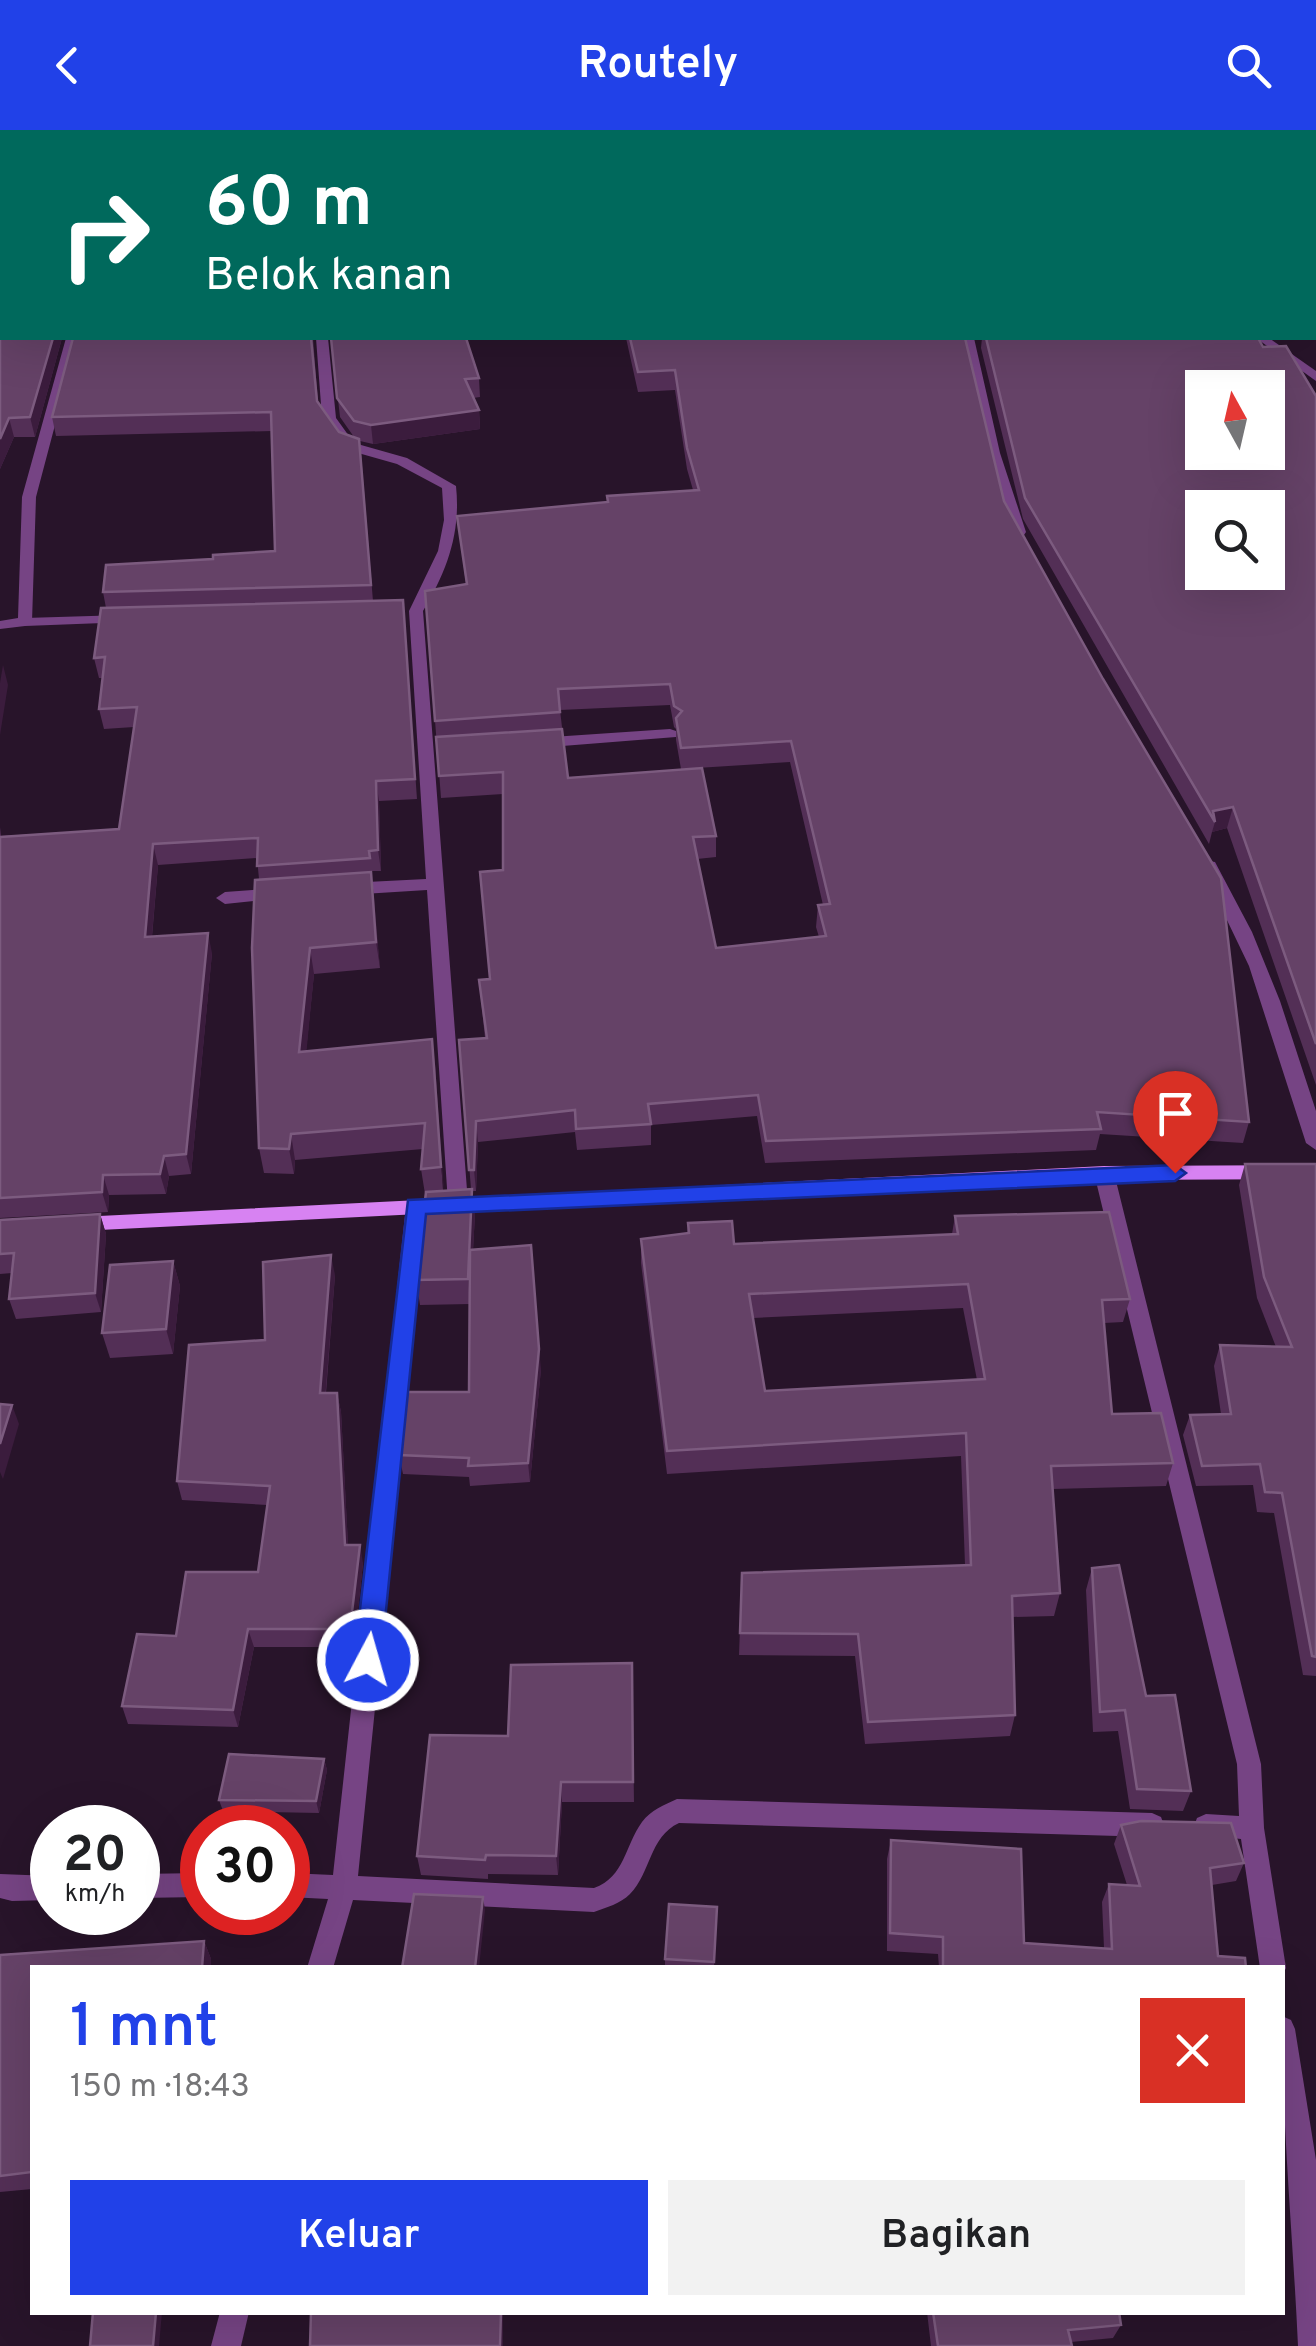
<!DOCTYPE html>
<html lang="id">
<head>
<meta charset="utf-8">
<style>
	body { margin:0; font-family:Overpass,sans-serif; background:#f2f2f2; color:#202124; height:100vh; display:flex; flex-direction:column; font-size:38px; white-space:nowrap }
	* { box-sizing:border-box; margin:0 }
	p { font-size:32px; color:#757577 }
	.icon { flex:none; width:55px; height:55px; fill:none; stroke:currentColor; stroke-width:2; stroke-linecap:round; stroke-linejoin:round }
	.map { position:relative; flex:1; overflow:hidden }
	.panel { position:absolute; left:30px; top:1835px; width:1255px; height:350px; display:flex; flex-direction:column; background:#fff; border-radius:0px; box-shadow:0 10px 40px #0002 }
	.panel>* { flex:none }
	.top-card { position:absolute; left:0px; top:0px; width:1318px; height:210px; box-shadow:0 10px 40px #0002; background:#00695c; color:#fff; overflow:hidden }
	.needle { width:65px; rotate:352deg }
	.tools { position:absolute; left:1185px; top:240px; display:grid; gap:20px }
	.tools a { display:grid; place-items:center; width:100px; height:100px; border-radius:0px; background:#fff; box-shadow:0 10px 40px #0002; font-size:50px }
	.speed { position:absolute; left:30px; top:1675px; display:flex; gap:20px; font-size:50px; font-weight:700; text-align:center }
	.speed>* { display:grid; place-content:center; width:130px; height:130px; border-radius:50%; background:#fff; box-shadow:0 10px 40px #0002; line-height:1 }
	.speed small { font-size:25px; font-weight:400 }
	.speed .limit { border:15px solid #d22; background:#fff; color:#111 }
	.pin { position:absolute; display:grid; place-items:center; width:85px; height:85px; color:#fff; margin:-102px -42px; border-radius:50% 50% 50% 0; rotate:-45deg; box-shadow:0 0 10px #0007 }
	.pin .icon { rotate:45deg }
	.me { position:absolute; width:110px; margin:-55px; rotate:6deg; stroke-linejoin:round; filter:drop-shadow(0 0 8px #0008) }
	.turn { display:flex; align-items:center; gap:35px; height:210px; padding:0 40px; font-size:45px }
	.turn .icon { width:130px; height:130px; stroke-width:2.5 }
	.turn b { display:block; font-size:70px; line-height:85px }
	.round { display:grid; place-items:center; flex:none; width:105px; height:105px; border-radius:0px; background:#f2f2f2 }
	.head { display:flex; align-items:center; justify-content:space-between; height:170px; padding:0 40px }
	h1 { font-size:60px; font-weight:600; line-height:75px; color:#2141e8 }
	.action { display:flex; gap:20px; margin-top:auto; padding:20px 40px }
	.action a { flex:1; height:115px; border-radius:0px; background:#2141e8; color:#fff; font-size:40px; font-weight:600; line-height:115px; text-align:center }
	.action a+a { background:#f2f2f2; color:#202124 }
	header { display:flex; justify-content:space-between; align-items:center; height:130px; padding:0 40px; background:#2141e8; color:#fff; font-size:45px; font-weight:600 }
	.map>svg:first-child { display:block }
</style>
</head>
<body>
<header><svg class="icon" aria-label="back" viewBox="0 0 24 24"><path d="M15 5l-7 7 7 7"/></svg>Routely<svg class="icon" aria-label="search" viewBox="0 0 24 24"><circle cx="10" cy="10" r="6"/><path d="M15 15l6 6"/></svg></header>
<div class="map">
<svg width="1316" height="2216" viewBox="0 0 1316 2216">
	<rect width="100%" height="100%" fill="#28142a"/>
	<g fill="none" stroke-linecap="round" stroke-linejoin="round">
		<g fill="#764484" fill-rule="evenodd">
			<polygon points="1042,0 1074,0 1075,2 1044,2"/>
			<rect x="1315" y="194" width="1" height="9"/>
			<path d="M316,208H328L336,288L354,313L407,328L456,356C461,403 447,441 423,481L468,1073L458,1080L448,1073L427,760L347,765L338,759L347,753L426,749L409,481L438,421L444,390L442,358L397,334L344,319L322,288Z"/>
			<polygon points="1256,208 1269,208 1316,241 1316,251"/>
			<polygon points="124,485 131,489 129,492 25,496 18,492 25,488"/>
			<polygon points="670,599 676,601 676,607 537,618 529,613 537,608"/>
			<polygon points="278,758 287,764 284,768 225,774 216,768 225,762"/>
		</g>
		<g fill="#764484" fill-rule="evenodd">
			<polygon points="114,0 124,0 125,2 115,2"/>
			<polygon points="903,0 913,0 914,2 904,2"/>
			<polygon points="66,208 78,208 36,367 32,492 25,496 0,499 0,491 18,488 22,367"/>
			<polygon points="962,208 974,208 1000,323 1026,402 1024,405 1012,402 986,323"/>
			<polygon points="1209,731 1215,732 1252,802 1280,871 1316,981 1316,1020 1306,1013 1249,836 1201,736"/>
			<polygon points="1104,1036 1114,1043 1261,1634 1264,1698 1286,1838 1282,1846 1282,1838 1260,1838 1241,1709 1197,1704 1194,1696 1197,1688 1206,1684 1239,1686 1237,1634 1094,1043"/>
			<path d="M416,1069L426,1076L358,1746L594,1758C625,1747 625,1715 642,1692C651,1680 664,1675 677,1669L1152,1683L1161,1687L1164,1695L1161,1703L1152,1707L679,1693C649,1707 651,1743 630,1764C620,1774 607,1777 594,1782L353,1770L333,1838H307L328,1769L288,1767V1743L333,1745L406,1076Z"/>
			<polygon points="202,1743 202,1767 138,1768 138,1744"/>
			<polygon points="0,1744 52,1746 52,1770 12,1771 0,1768"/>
			<path d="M1282,1886L1291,1890L1295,1899L1316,2030V2216H1298C1293,2106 1282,1996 1282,1886Z"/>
			<polygon points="220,2182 249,2182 241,2216 211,2216"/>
		</g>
		<polygon fill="#d782f2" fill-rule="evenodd" points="1316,1035 1316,1049 1104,1050 79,1101 69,1094 79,1087 1104,1036"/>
	</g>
	<g fill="#532f56" fill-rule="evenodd">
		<polygon points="1260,0 1316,0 1316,8 1315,2 1278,2"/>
		<polygon points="1316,14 1316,76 1315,76"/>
		<polygon points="2,54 62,208 35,307 14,307 0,339"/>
		<path d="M73,208H313L318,273L339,302L354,307L340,287L331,208L479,248L480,267L473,268L479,280L480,299L373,314L360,311L373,471L403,470L417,669L379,671L381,741H372L371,749L380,838L314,844L306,921L435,934L443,1061L471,1059L459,910L485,908L479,850L490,849L503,740V664L441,668L425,461L466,454L457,386L607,372V366L693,360L687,339L675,260L638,262L626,208H965L1004,371L1249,992L1243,1013L1100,1004L1096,1020L765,1033L757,986L651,995V1015L577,1020L575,1002L478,1012L476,1061H472L475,1084L473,1120L541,1239L530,1352L470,1356L469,1347L403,1344L399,1325L469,1262L470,1174L420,1175L416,1150L425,1064L421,1039L423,1019L295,1030L294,1044L264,1043L259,1018V749L257,728L158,735L152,807L212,823L191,1044L169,1046L166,1064L109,1065L108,1082L0,1088V697L1,706L119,699L134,597L104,599L99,579L103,548H99L94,528L106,478L103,462L213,429L275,421L272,301L56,306L52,287ZM670,575L674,597L676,599V610L681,639L790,632L823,775H818L816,797L819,807L716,818L697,729L716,727V706L568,648L560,580Z"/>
		<polygon points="982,208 1258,208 1263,217 1316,266 1316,955 1227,698 1212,702 1209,714 1023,389 981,218"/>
		<polygon points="1245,1034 1316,1034 1316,1546 1303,1545 1274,1383 1257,1382 1253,1355 1196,1356 1183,1305 1190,1285 1221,1284 1214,1236 1220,1215 1276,1217 1257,1168 1239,1055"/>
		<polygon points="100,1084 106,1104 101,1182 16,1189 9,1169 12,1143 0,1144 0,1090"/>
		<path d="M955,1086L1130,1169L1123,1192L1104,1193L1112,1284L1173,1333L1166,1356L1053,1359L1060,1463L1054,1486L1012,1487L1015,1585L1010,1606L865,1614L855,1526L739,1525L742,1443L965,1435L961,1326L667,1344L641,1133V1109L687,1104L688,1093L734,1114L952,1104ZM963,1178L977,1250L765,1261L753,1188Z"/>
		<polygon points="173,1131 180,1156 173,1224 110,1228 102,1203"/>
		<polygon points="335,1145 326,1263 337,1263 341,1282 348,1415 363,1433 354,1517 254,1517 238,1597 128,1594 122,1576 176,1506 258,1442 267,1375 182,1370 177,1351 265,1210"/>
		<polygon points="1092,1438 1146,1566 1191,1661 1183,1681 1130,1679 1118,1601 1093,1602 1086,1460"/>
		<polygon points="632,1533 634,1672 562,1672 558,1745 488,1744 488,1749 421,1745 417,1726 508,1606"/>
		<polygon points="324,1629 327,1640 319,1683 223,1681 219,1670"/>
		<polygon points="1121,1695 1244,1733 1236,1751 1212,1755 1218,1826 1246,1838 939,1838 938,1824 887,1821 887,1729 891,1710 1024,1813 1104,1818 1102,1772 1109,1754 1127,1755 1114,1714"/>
		<polygon points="717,1777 714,1838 665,1838 665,1829"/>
		<polygon points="204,1811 211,1829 211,1838 32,1838 32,2059 0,2062 0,1825"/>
		<polygon points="927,2182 1119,2182 1121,2195 1113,2208 1071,2212 1072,2216 931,2216"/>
	</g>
	<g fill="#3b1c3d">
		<polygon points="53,208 62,208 35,307 30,287"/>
		<polygon points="479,280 480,299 373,314 371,295"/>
		<polygon points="9,288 14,307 0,339 0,309"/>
		<polygon points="3,535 8,555 0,605 0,553"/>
		<polygon points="376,651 379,671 381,741 378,720"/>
		<polygon points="1233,677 1227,698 1212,702 1215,692 1213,681"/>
		<polygon points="153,714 158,735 150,828 145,807"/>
		<polygon points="371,742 374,767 380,838 376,812"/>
		<polygon points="208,803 212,823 191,1044 186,1024"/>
		<polygon points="310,818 314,844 304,947 299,922"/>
		<polygon points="432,909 435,934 444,1063 441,1037"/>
		<polygon points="476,991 478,1012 476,1061 474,1040"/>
		<polygon points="291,1004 295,1030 294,1044 289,1019"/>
		<polygon points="164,1026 169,1046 166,1064 160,1044"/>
		<polygon points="103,1045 109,1065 108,1082 102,1062"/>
		<polygon points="472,1059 475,1084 470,1174 468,1149"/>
		<polygon points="100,1084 106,1104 101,1182 95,1163"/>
		<polygon points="331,1125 335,1145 324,1282 320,1263"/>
		<polygon points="173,1131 180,1156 173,1224 166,1199"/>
		<polygon points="539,1219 541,1239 530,1352 528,1333"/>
		<polygon points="337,1263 341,1282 349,1433 345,1415"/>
		<polygon points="12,1275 19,1294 3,1349 0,1342 0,1314"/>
		<polygon points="360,1415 363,1433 354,1517 350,1499"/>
		<polygon points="248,1499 254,1517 238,1597 233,1580"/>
		<polygon points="324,1629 327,1640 319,1683 316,1671"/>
		<polygon points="561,1652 562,1672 558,1745 556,1726"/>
		<polygon points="483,1767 485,1780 479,1838 475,1838"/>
		<polygon points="204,1811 211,1829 211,1838 202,1838"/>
		<polygon points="156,2182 162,2182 159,2216 153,2216"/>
		<polygon points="501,2182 503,2182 503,2216 500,2216"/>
	</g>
	<g fill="#654267" stroke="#7c5b7f" stroke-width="2.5" fill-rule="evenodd">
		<polygon points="193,0 272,0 272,2 192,2"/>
		<polygon points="396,0 903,0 904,2 397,2"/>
		<polygon points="982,0 1011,0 1012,2 981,2"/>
		<polygon points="0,54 2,54 2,208 53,208 30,287 9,288 0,309"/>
		<polygon points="73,208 311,208 317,271 339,302 359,309 371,455 103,462 106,435 213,429 213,425 275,421 271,282 52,287"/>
		<polygon points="331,208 466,208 479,248 465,249 479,280 371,295 354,291 337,268"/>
		<polygon points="630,208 965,208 1004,371 1103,549 1221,748 1249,992 1097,982 1101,999 766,1011 758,965 648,974 651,994 576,999 575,980 476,991 474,1040 469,1040 459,910 487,908 479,850 490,849 480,742 503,740 503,642 439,646 436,607 562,599 568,648 702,638 716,706 693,707 716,818 826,806 818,775 830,774 791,611 681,618 676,588 682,581 674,576 670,554 558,559 560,582 435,591 425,461 467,454 457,386 608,372 607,366 699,360 687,318 675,240 638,242"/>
		<path d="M986,208H1258L1263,217L1286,216L1316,266V914L1233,677L1213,681L1215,692L1025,368ZM1202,258H1268V322H1202ZM1202,378H1268V442H1202Z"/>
		<polygon points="403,470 415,649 376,651 378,720 369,721 370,728 257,736 258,708 153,714 145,807 208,803 186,1024 164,1026 160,1044 103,1045 102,1062 0,1068 0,707 119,699 137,577 99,579 105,527 94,528 101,478"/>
		<polygon points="371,742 376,812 310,818 299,922 432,909 441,1037 421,1039 425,993 291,1004 289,1019 259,1018 252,818 255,750"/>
		<polygon points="1245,1034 1316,1034 1316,1527 1312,1526 1282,1363 1265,1362 1260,1334 1202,1336 1190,1285 1231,1284 1220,1215 1292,1217 1264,1147"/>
		<polygon points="472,1059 468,1149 416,1150 426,1062"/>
		<path d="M1109,1082L1130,1169L1102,1170L1112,1284L1161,1283L1173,1333L1051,1336L1060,1463L1012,1466L1015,1585L868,1592L858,1504L740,1503L742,1443L971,1435L966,1303L667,1321L641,1109L689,1103L688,1093L732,1091L734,1114L958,1104L955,1086ZM968,1154L985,1249L765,1261L749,1164Z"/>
		<polygon points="100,1084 95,1163 9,1169 14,1123 0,1124 0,1090"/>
		<polygon points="531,1115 539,1219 528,1333 468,1336 469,1328 399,1325 406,1262 469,1262 470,1120"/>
		<polygon points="331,1125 320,1263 337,1263 345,1415 360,1415 350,1499 248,1499 233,1580 122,1576 137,1504 176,1506 186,1442 258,1442 270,1356 177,1351 189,1215 265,1210 263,1132"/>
		<polygon points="173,1131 166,1199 102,1203 110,1135"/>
		<polygon points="0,1274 12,1275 0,1314"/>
		<polygon points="1119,1435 1146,1566 1175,1565 1191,1661 1137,1659 1125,1580 1100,1582 1092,1438"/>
		<polygon points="632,1533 633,1652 561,1652 556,1726 486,1725 485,1730 417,1726 430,1605 508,1606 511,1535"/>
		<polygon points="229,1624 324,1629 316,1671 219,1670"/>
		<polygon points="1141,1691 1231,1693 1244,1733 1210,1738 1218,1826 1245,1828 1246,1838 943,1838 943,1807 890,1803 891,1710 1021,1719 1024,1813 1112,1819 1109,1754 1140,1756 1121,1695"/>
		<polygon points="414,1764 483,1767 475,1838 402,1838"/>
		<polygon points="669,1774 717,1777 714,1832 665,1829"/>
		<polygon points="204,1811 202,1838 32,1838 32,2042 0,2046 0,1825"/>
		<polygon points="93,2182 156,2182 153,2216 90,2216"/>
		<polygon points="311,2182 501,2182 500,2216 310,2216"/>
		<polygon points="933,2182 1119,2182 1121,2195 1068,2200 1072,2216 938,2216"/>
	</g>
	<polygon fill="#2141e8" stroke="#152a97" stroke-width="2.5" points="1175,1035 1186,1043 1175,1051 426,1084 381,1530 377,1538 368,1542 358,1538 354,1530 408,1070"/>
</svg>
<div class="tools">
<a><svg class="needle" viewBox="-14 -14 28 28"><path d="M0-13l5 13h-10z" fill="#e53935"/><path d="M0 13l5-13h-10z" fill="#757577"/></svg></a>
<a><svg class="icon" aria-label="search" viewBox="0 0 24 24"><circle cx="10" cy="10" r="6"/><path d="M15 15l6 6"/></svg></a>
</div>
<div class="speed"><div>20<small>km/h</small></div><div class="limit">30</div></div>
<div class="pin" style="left:1175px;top:1043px;background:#d93025"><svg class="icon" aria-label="arrive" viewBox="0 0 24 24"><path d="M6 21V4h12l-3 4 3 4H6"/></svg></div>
<svg class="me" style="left:368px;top:1530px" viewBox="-20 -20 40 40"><circle r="17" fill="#2141e8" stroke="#fff" stroke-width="3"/><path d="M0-11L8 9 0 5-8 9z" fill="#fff"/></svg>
<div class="top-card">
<div class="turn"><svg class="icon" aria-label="right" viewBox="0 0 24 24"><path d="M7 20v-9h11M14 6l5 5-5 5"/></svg><div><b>60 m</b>Belok kanan</div></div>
</div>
<section class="panel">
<div class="head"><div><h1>1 mnt</h1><p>150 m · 18:43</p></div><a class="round" style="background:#d93025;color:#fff"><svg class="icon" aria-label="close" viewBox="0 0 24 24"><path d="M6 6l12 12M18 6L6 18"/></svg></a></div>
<div class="action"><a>Keluar</a><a>Bagikan</a></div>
</section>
</div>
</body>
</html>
